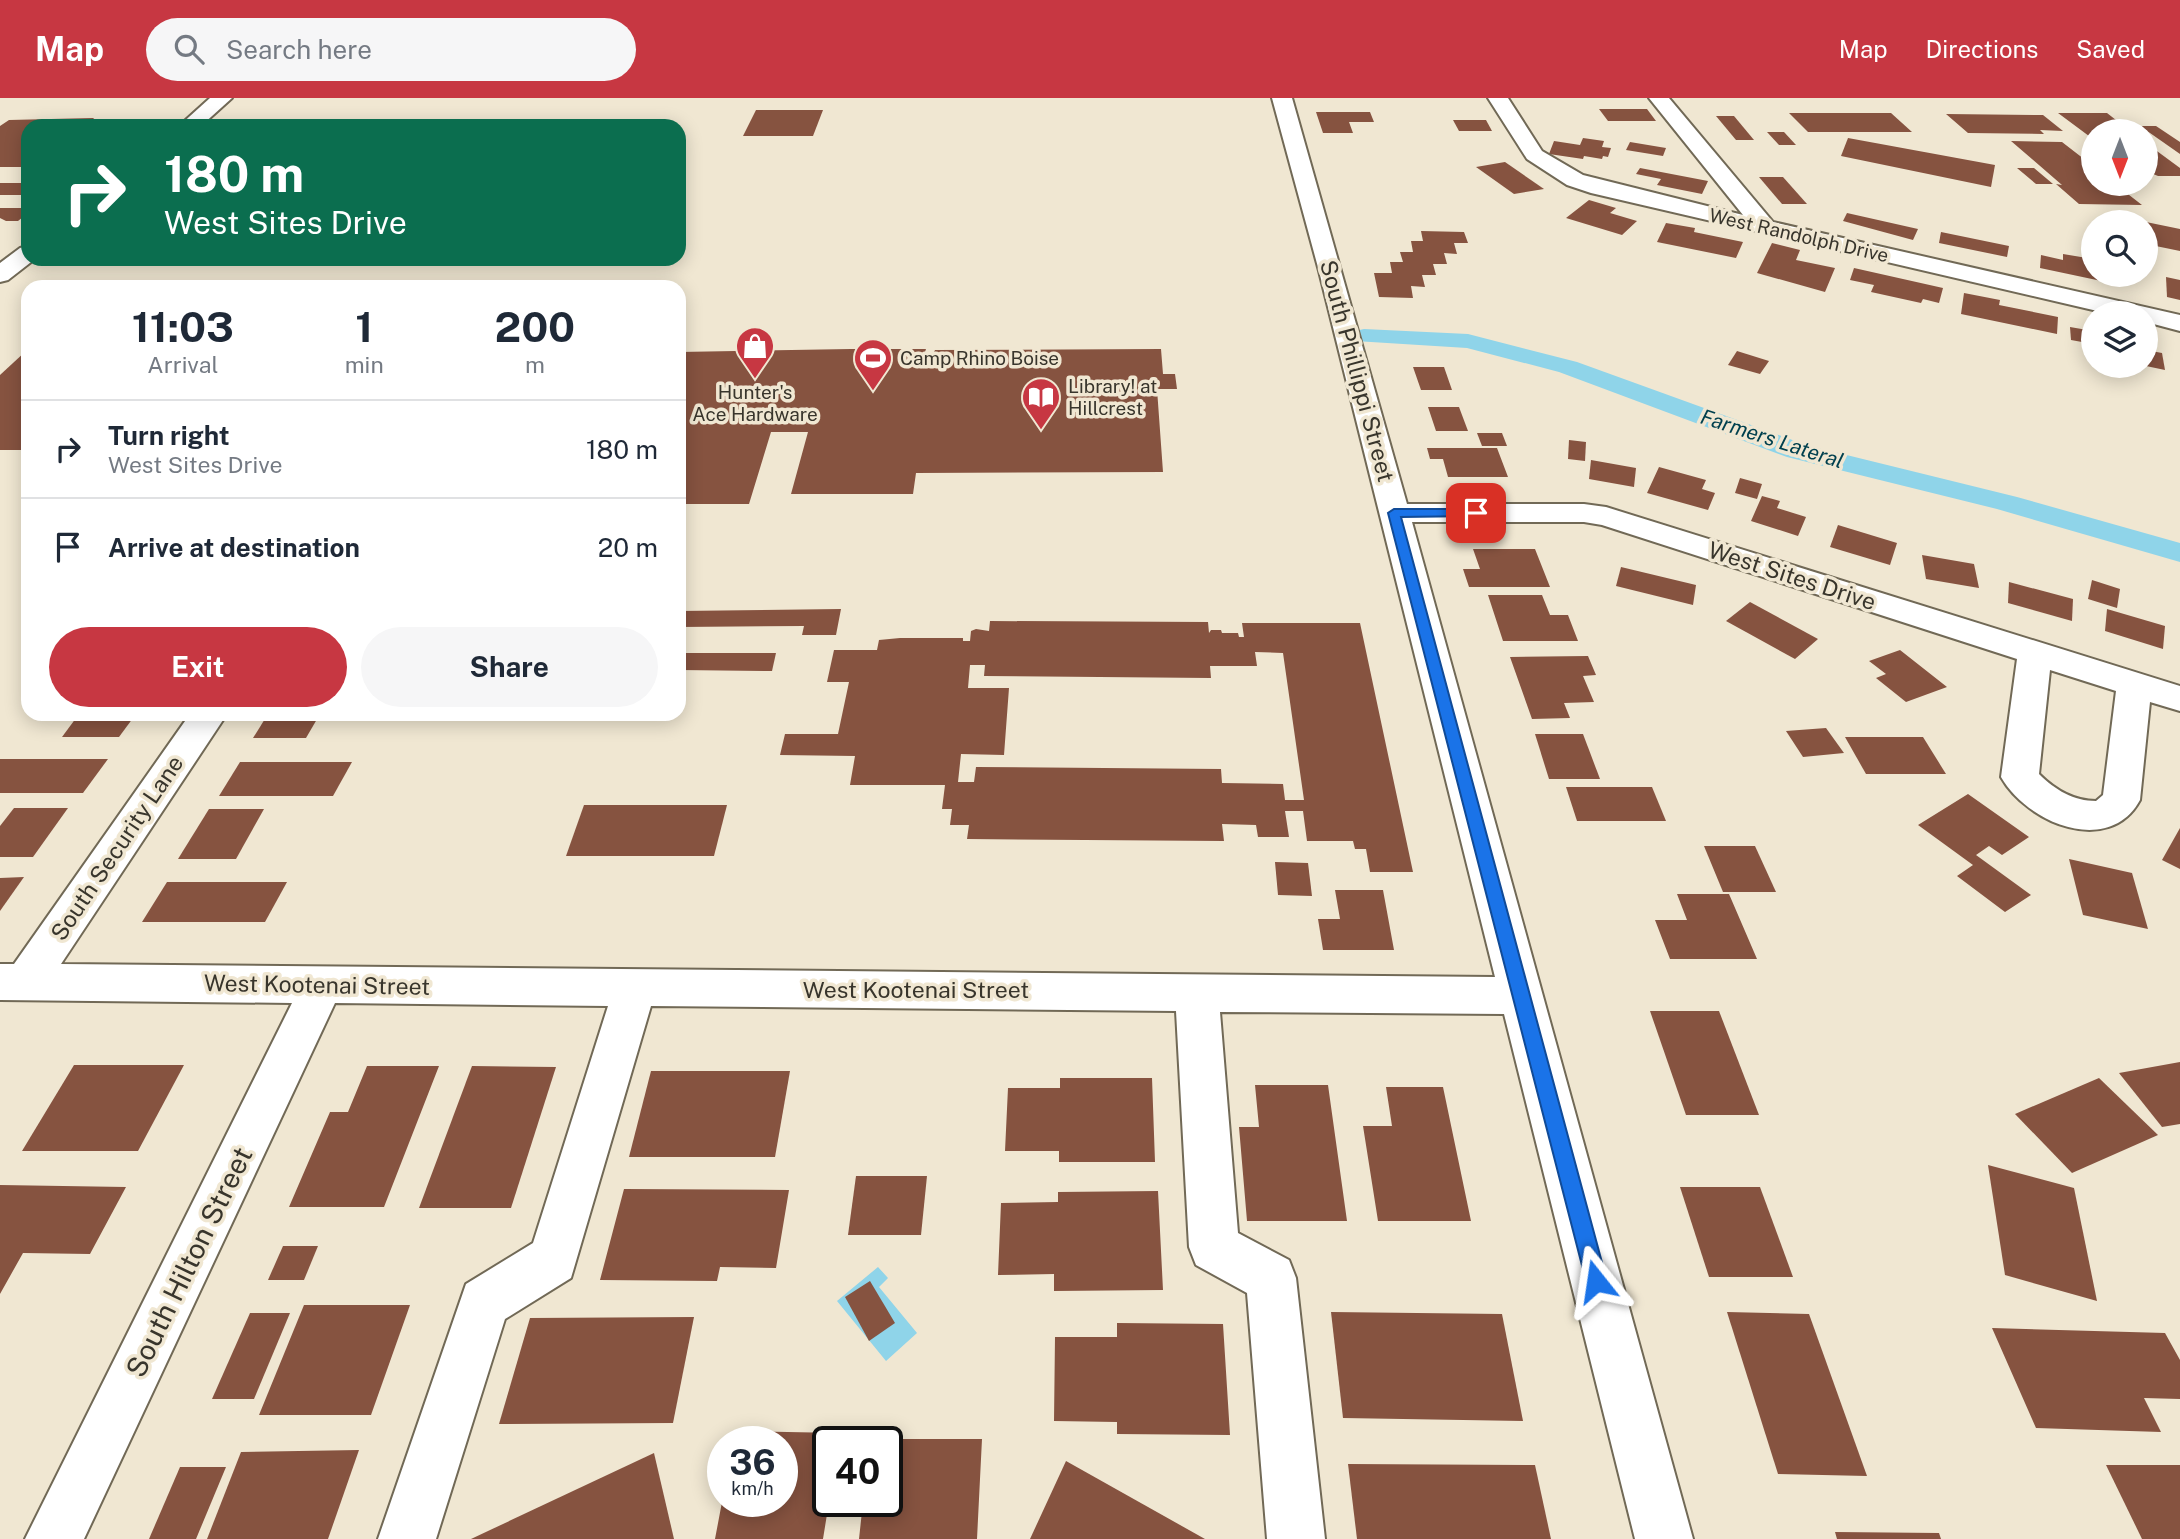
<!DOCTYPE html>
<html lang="en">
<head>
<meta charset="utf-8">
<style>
	body { margin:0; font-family:"Public Sans",sans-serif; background:#f6f6f7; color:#1f2937; height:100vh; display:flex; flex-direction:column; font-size:26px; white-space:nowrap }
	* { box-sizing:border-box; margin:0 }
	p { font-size:23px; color:#747a83 }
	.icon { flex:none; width:38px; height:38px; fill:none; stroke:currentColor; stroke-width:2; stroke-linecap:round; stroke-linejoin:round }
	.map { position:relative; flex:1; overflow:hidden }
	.details { position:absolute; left:21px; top:182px; width:665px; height:441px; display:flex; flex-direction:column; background:#fff; border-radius:21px; box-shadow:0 4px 18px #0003 }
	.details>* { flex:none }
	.hud { position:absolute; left:21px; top:21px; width:665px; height:147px; border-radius:21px; box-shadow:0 4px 18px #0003; background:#0b6e4f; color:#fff; overflow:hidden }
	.needle { width:46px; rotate:180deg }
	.tools { position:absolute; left:2081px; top:21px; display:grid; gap:14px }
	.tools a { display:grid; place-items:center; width:77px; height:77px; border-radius:50%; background:#fff; box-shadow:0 4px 18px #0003; font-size:35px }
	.speed { position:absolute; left:707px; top:1328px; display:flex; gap:14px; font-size:35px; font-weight:700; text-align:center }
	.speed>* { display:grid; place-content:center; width:91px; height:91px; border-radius:50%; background:#fff; box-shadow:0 4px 18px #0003; line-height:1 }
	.speed small { font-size:18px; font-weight:400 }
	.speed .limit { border:4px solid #111; border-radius:10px; background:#fff; color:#111 }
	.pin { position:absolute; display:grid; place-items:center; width:60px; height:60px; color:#fff; margin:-30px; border-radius:14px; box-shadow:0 4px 10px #0006 }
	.me { position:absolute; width:77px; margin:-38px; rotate:345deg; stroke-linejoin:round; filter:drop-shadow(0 0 5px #0008) }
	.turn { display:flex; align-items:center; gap:24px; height:147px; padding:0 28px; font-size:32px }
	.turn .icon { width:91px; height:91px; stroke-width:2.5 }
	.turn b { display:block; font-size:49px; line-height:60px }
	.eta { display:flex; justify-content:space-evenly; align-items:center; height:119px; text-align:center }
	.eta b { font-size:42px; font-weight:700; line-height:49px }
	.action { display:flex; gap:14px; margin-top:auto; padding:14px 28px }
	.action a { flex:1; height:80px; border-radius:42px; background:#c73742; color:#fff; font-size:28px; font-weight:700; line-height:80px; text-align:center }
	.action a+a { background:#f6f6f7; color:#1f2937 }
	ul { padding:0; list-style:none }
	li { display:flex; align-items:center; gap:21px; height:98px; padding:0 28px; border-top:2px solid #e0e1e3 }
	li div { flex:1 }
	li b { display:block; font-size:26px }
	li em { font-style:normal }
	header { display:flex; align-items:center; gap:42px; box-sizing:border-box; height:98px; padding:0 35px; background:#c73742; color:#fff }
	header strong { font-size:33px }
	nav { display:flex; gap:38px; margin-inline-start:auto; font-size:24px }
	.search { width:490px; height:63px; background:#f6f6f7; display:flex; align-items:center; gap:18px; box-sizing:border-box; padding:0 24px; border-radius:38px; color:#747a83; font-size:26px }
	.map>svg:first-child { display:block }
</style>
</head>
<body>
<header>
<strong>Map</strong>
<div class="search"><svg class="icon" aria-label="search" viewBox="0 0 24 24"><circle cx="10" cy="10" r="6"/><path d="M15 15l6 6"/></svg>Search here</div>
<nav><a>Map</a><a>Directions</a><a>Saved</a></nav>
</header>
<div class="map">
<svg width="2180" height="1441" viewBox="0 0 2180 1441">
	<rect width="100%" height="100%" fill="#f0e7d2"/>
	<polygon fill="#8fd4e9" points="878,1169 888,1180 879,1189 917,1235 886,1263 837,1203"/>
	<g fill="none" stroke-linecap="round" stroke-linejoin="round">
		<polygon fill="#8fd4e9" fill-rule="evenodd" points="1364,231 1468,236 1577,264 1806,347 2017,399 2180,445 2180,464 1997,411 1787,359 1559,274 1467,250 1355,243 1352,238 1355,233"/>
	</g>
	<g fill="#865340" fill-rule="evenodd">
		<polygon points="1599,11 1647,11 1656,23 1608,23"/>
		<polygon points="756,12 823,12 813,38 743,38"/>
		<polygon points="1316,14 1370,14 1374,24 1349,24 1353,35 1323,35"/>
		<polygon points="1789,15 1891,15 1912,34 1808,34"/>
		<polygon points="2058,15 2107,15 2130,33 2093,33 2093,41"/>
		<polygon points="1946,16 2043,17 2063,33 2040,32 2044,36 1968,35"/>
		<polygon points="1716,18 1734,18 1754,42 1736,42"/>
		<polygon points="93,20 98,24 93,28 28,28 28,69 0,69 0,28 9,22"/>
		<polygon points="1453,22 1486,22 1492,33 1459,33"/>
		<polygon points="2140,28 2156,28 2180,44 2180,56"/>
		<polygon points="1767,34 1784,34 1796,47 1779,47"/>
		<polygon points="1583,40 1604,43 1602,49 1611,50 1608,59 1603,58 1602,61 1584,58 1583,61 1549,56 1554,43 1580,47"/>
		<polygon points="1848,40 1995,67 1991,89 1841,58"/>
		<polygon points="2011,43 2062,44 2093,68 2093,86 2115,86 2142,107 2079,106 2056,86 2062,87"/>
		<polygon points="1630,44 1666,50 1663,58 1626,52"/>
		<polygon points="2146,45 2180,70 2180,78 2158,78 2146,73"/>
		<polygon points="1505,64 1544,91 1514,96 1476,69"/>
		<polygon points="1640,70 1708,83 1702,96 1657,87 1661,81 1636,76"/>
		<polygon points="2017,70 2034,70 2053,86 2036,86"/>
		<polygon points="1759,79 1783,79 1807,106 1782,106"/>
		<rect x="0" y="85" width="28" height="12"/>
		<polygon points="1589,102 1616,110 1610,115 1637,123 1622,137 1566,120"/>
		<polygon points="0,110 28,110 28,115 18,123 6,123 0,120"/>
		<polygon points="1847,115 1918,131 1913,142 1843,123"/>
		<polygon points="2104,116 2138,123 2138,124 2103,124"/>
		<polygon points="2146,124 2180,131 2180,153 2146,146"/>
		<polygon points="1666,125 1695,130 1694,134 1743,144 1736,160 1657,144"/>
		<polygon points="1421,133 1464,134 1468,145 1454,145 1457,156 1444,155 1447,166 1433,166 1436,177 1422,177 1425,189 1411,188 1413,200 1379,199 1374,175 1392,175 1390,164 1403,164 1400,154 1413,154 1411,143 1423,143"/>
		<polygon points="1941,134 2009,148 2007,159 1939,145"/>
		<polygon points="1772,145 1800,152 1796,162 1835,170 1825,194 1757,175"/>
		<polygon points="2063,156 2093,161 2093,177 2125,177 2125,188 2040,170 2041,157 2063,162"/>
		<polygon points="1854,170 1943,190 1939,205 1923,201 1921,205 1871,194 1874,187 1850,182"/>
		<polygon points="2166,179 2180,182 2180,202 2167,199"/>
		<polygon points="1964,195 2000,202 1999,207 2058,219 2057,236 1961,216"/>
		<polygon points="2070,229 2093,233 2093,246 2071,242"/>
		<polygon points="851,251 926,251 925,254 934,254 935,252 1161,251 1163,276 1175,276 1177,291 1157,291 1163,374 916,375 913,396 791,396 808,334 771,334 749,406 679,406 679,254"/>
		<polygon points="2146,252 2162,255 2165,272 2146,268"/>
		<polygon points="26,253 28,352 0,352 0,277"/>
		<polygon points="1737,253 1769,263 1760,276 1728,267"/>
		<polygon points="1413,269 1444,269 1452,292 1421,292"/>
		<polygon points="1428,309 1459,309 1468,333 1436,333"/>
		<polygon points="1477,335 1502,335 1507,348 1482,348"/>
		<polygon points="1569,342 1586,344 1585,363 1568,361"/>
		<polygon points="1427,350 1497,350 1508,379 1448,379 1443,361 1430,361"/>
		<polygon points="1591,362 1636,370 1634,389 1589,381"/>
		<polygon points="1659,369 1706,382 1702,391 1715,395 1708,412 1647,395"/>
		<polygon points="1740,380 1762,386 1757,401 1735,395"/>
		<polygon points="1762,398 1780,403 1777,410 1806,419 1798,438 1751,423"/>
		<polygon points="1838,427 1897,445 1890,467 1830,449"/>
		<polygon points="1473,451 1535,451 1550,489 1469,489 1463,471 1480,471"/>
		<polygon points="1922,457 1974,466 1979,490 1926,481"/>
		<polygon points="1621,469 1696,487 1693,507 1616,488"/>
		<polygon points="2092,482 2120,491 2117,510 2088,501"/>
		<polygon points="2009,484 2073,501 2072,523 2008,505"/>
		<polygon points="1488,497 1542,497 1550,517 1568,517 1578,543 1503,543"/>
		<polygon points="1750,504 1818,541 1795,561 1726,523"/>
		<polygon points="841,511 836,537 802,537 804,528 679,529 679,513"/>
		<polygon points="2107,511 2165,528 2163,551 2105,533"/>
		<path d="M990,523L1208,524L1209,535L1211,532H1221L1222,535H1238L1239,539H1244L1242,525H1360L1413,774H1370L1366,751H1355L1353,743H1307L1303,713H1285L1289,739H1258L1256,727L1222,726L1224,743L967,741L969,727H950L952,711H942L945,687H850L855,658L780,657L785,636H838L849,584H827L834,552H877L879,542L900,540H963V543H970L971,533L976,531L989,533ZM1255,554L1283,555L1304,702H1285L1283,686L1222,685L1221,671L976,669L974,684H958L961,656L1004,657L1009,590H968L970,567H985L984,578L1211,580L1210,568H1257Z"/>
		<polygon points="1900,552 1947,589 1906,604 1876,580 1886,576 1869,563"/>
		<polygon points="679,555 776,555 772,573 679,572"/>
		<polygon points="1588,558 1596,577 1583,578 1594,604 1564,605 1570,620 1532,621 1510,559"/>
		<polygon points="79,616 136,616 119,639 62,639"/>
		<polygon points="268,616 320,616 306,640 253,640"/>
		<polygon points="1826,630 1844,655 1803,659 1786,633"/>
		<polygon points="1535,636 1583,636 1600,681 1549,681"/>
		<polygon points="1845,639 1923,639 1946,676 1866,676"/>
		<polygon points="0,661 108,661 83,695 0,695"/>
		<polygon points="240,664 352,664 333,698 219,698"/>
		<polygon points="1566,689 1652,689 1666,723 1577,723"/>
		<polygon points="1968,696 2029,739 2002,757 1989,748 1976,757 2031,797 2005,814 1957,778 1973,767 1918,727"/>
		<polygon points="584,707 727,707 714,758 566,758"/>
		<polygon points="14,710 68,710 33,759 0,759 0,728"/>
		<polygon points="209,711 264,711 236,761 178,761"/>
		<polygon points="2180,730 2180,771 2162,762"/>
		<polygon points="1704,748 1755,748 1776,794 1723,794"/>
		<polygon points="2069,761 2132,775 2148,831 2083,817"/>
		<polygon points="1275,764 1308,765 1312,798 1278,797"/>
		<polygon points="24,779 0,813 0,780"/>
		<polygon points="167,784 287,784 265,824 142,824"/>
		<polygon points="1335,792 1383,792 1394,852 1323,852 1318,821 1340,821"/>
		<polygon points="1677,796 1729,796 1757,861 1670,861 1655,822 1687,822"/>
		<polygon points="1650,913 1719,913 1759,1017 1686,1017"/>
		<polygon points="2180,964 2180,1026 2162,1029 2119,975"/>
		<polygon points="74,967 184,967 138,1053 22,1053"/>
		<polygon points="367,968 439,968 384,1109 289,1109 330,1014 348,1014"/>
		<polygon points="472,968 556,969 511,1110 419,1110"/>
		<polygon points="651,973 790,973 775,1059 629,1059"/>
		<polygon points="1060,980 1152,980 1155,1064 1059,1064 1059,1053 1005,1053 1008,990 1060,990"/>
		<polygon points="2099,980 2158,1037 2072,1075 2015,1016"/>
		<polygon points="1255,987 1328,987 1347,1123 1247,1123 1239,1029 1259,1029"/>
		<polygon points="1386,989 1443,989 1471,1123 1378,1123 1363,1028 1392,1028"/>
		<polygon points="1988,1067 2074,1090 2097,1203 2005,1177"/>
		<polygon points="856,1078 927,1078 921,1137 848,1137"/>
		<polygon points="0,1087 126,1089 90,1156 23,1155 0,1196"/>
		<polygon points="1680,1089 1760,1089 1793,1179 1709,1179"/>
		<polygon points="624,1091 789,1092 776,1170 720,1169 717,1183 600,1182"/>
		<polygon points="1158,1093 1163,1192 1054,1193 1054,1176 998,1177 1001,1105 1058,1104 1058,1094"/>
		<polygon points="283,1148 318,1148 304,1182 268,1182"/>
		<polygon points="870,1183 895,1225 869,1243 845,1199"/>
		<polygon points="304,1207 410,1207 371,1317 259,1317"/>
		<polygon points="1331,1214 1502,1216 1523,1323 1343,1320"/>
		<polygon points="1727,1214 1809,1216 1867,1378 1778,1376"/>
		<polygon points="250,1215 290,1215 254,1301 212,1301"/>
		<polygon points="694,1219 673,1325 499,1326 530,1220"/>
		<polygon points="1117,1225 1223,1226 1230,1337 1117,1336 1117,1324 1054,1323 1055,1239 1117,1239"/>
		<polygon points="1992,1230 2165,1235 2180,1262 2180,1301 2144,1300 2161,1334 2036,1330"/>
		<polygon points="736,1333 839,1335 838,1344 828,1344 829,1404 823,1441 715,1441 722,1404 782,1404 782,1344 734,1344"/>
		<polygon points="885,1341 982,1341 977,1441 859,1441 863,1404 887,1404 887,1344 884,1344"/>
		<polygon points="359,1352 328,1441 207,1441 241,1354"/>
		<polygon points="654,1355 674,1441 471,1441"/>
		<polygon points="1066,1363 1205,1441 1030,1441"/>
		<polygon points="1348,1366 1535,1367 1551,1441 1357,1441"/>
		<polygon points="2106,1367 2180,1367 2180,1441 2142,1441"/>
		<polygon points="180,1369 226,1369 196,1441 149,1441"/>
		<polygon points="1835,1434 1939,1435 1941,1441 1837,1441"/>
	</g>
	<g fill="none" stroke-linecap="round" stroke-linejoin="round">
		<defs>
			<g id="minor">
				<path d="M1272,0H1292L1407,406H1584L1606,409L2180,588V613L2150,604L2140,702C2109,759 2027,725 2001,679L2017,561L1602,427L1584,424H1412L1693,1441H1635L1504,916L1220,914L1238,1135L1289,1162L1296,1180L1325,1441H1267L1247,1195L1196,1167L1189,1149L1176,913L651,908L571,1180L505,1221L436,1441H378L466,1186L533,1145L608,908L335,905L84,1441H25L292,905L0,902V866H14L190,616H227L61,866L1495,879L1319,173ZM2050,572L2116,593L2103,697L2096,703C2074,703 2055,692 2039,676Z"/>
				<polygon points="1488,0 1508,0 1542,53 1583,77 1743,117 1649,0 1669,0 1773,124 2180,217 2180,233 2146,224 2146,215 2106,215 1591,95 1567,87 1527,61"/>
			</g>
			<g id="major">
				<polygon points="210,0 232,0 201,28 179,28"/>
				<polygon points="28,148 28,161 35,161 8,182 0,184 0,165 20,150"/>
			</g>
		</defs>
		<use href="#minor" stroke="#716956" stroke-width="4"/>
		<use href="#major" stroke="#716956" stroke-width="4"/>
		<use href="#minor" fill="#fff" fill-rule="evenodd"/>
		<use href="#major" fill="#fff" fill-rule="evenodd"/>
	</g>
	<polygon fill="#1a73e8" stroke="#114b97" stroke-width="2" points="1394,411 1476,411 1482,415 1476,418 1401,419 1607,1183 1604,1190 1596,1193 1589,1190 1586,1183 1388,415"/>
	<defs>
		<symbol id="shop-pin" viewBox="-11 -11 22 30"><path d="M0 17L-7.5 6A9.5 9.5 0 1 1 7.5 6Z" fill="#c73742" stroke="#f0e7d2"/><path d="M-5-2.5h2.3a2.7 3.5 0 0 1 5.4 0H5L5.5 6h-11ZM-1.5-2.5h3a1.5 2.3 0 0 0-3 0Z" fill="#fff"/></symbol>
		<symbol id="stadium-pin" viewBox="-11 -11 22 30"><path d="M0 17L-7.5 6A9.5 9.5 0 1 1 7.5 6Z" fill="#c73742" stroke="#f0e7d2"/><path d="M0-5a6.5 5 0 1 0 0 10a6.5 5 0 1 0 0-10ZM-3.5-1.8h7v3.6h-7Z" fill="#fff"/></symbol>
		<symbol id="library-pin" viewBox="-11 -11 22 30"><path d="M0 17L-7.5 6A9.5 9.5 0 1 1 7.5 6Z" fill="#c73742" stroke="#f0e7d2"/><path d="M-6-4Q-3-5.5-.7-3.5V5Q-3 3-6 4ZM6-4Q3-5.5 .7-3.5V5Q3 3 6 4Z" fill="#fff"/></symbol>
	</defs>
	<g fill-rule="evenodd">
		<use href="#shop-pin" x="733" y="226" width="44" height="60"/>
		<use href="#stadium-pin" x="851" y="238" width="44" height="60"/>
		<use href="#library-pin" x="1019" y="277" width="44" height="60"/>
	</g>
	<g text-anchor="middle" stroke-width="7" stroke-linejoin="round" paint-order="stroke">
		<g font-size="19" fill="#38352c" stroke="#f0e7d2">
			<text transform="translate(1799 137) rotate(13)" y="7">West Randolph Drive</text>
		</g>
		<g font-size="19" fill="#38352c" stroke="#f0e7d2" text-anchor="start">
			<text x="900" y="267">Camp Rhino Boise</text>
			<text x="1068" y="295">Library! at<tspan x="1068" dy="22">Hillcrest</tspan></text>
			<text x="755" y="301" text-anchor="middle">Hunter's<tspan x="755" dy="22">Ace Hardware</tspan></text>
		</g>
		<g font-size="21" font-style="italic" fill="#00404e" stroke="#f0e7d2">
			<text transform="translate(1772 341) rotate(18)" y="7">Farmers Lateral</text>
		</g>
		<g font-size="23" fill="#38352c" stroke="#f0e7d2">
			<text transform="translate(1357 273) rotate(75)" y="8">South Phillippi Street</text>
			<text transform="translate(1792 478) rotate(18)" y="8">West Sites Drive</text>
			<text transform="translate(117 750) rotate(-56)" y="8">South Security Lane</text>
			<text transform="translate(317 887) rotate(1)" y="8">West Kootenai Street</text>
			<text x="916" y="900">West Kootenai Street</text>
		</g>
		<g font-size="28" fill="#38352c" stroke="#f0e7d2">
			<text transform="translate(189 1164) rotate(-64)" y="10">South Hilton Street</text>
		</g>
	</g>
</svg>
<div class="tools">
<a><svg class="needle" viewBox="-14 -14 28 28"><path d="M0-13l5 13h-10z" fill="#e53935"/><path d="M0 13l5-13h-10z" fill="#747a83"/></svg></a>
<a><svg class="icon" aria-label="search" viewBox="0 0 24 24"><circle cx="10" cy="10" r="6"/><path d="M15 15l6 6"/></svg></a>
<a><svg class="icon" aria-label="layers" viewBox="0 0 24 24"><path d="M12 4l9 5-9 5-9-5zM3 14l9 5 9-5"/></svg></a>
</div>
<div class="speed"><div>36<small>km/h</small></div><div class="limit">40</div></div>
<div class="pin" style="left:1476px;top:415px;background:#d93025"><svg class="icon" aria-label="arrive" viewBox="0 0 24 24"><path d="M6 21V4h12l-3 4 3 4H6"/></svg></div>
<svg class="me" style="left:1596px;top:1183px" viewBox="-20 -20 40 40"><path d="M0-17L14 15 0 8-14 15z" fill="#1a73e8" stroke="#fff" stroke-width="4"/></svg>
<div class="hud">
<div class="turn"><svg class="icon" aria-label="right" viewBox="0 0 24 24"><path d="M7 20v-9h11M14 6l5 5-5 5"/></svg><div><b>180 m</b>West Sites Drive</div></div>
</div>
<section class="details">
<div class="eta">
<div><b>11:03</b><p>Arrival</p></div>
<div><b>1</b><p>min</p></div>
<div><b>200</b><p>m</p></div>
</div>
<ul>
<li><svg class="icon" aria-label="right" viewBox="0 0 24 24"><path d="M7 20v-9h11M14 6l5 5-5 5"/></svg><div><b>Turn right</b><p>West Sites Drive</p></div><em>180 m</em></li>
<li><svg class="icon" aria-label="arrive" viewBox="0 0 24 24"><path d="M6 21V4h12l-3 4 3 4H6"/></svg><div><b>Arrive at destination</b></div><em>20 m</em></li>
</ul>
<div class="action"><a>Exit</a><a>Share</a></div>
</section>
</div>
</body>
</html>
